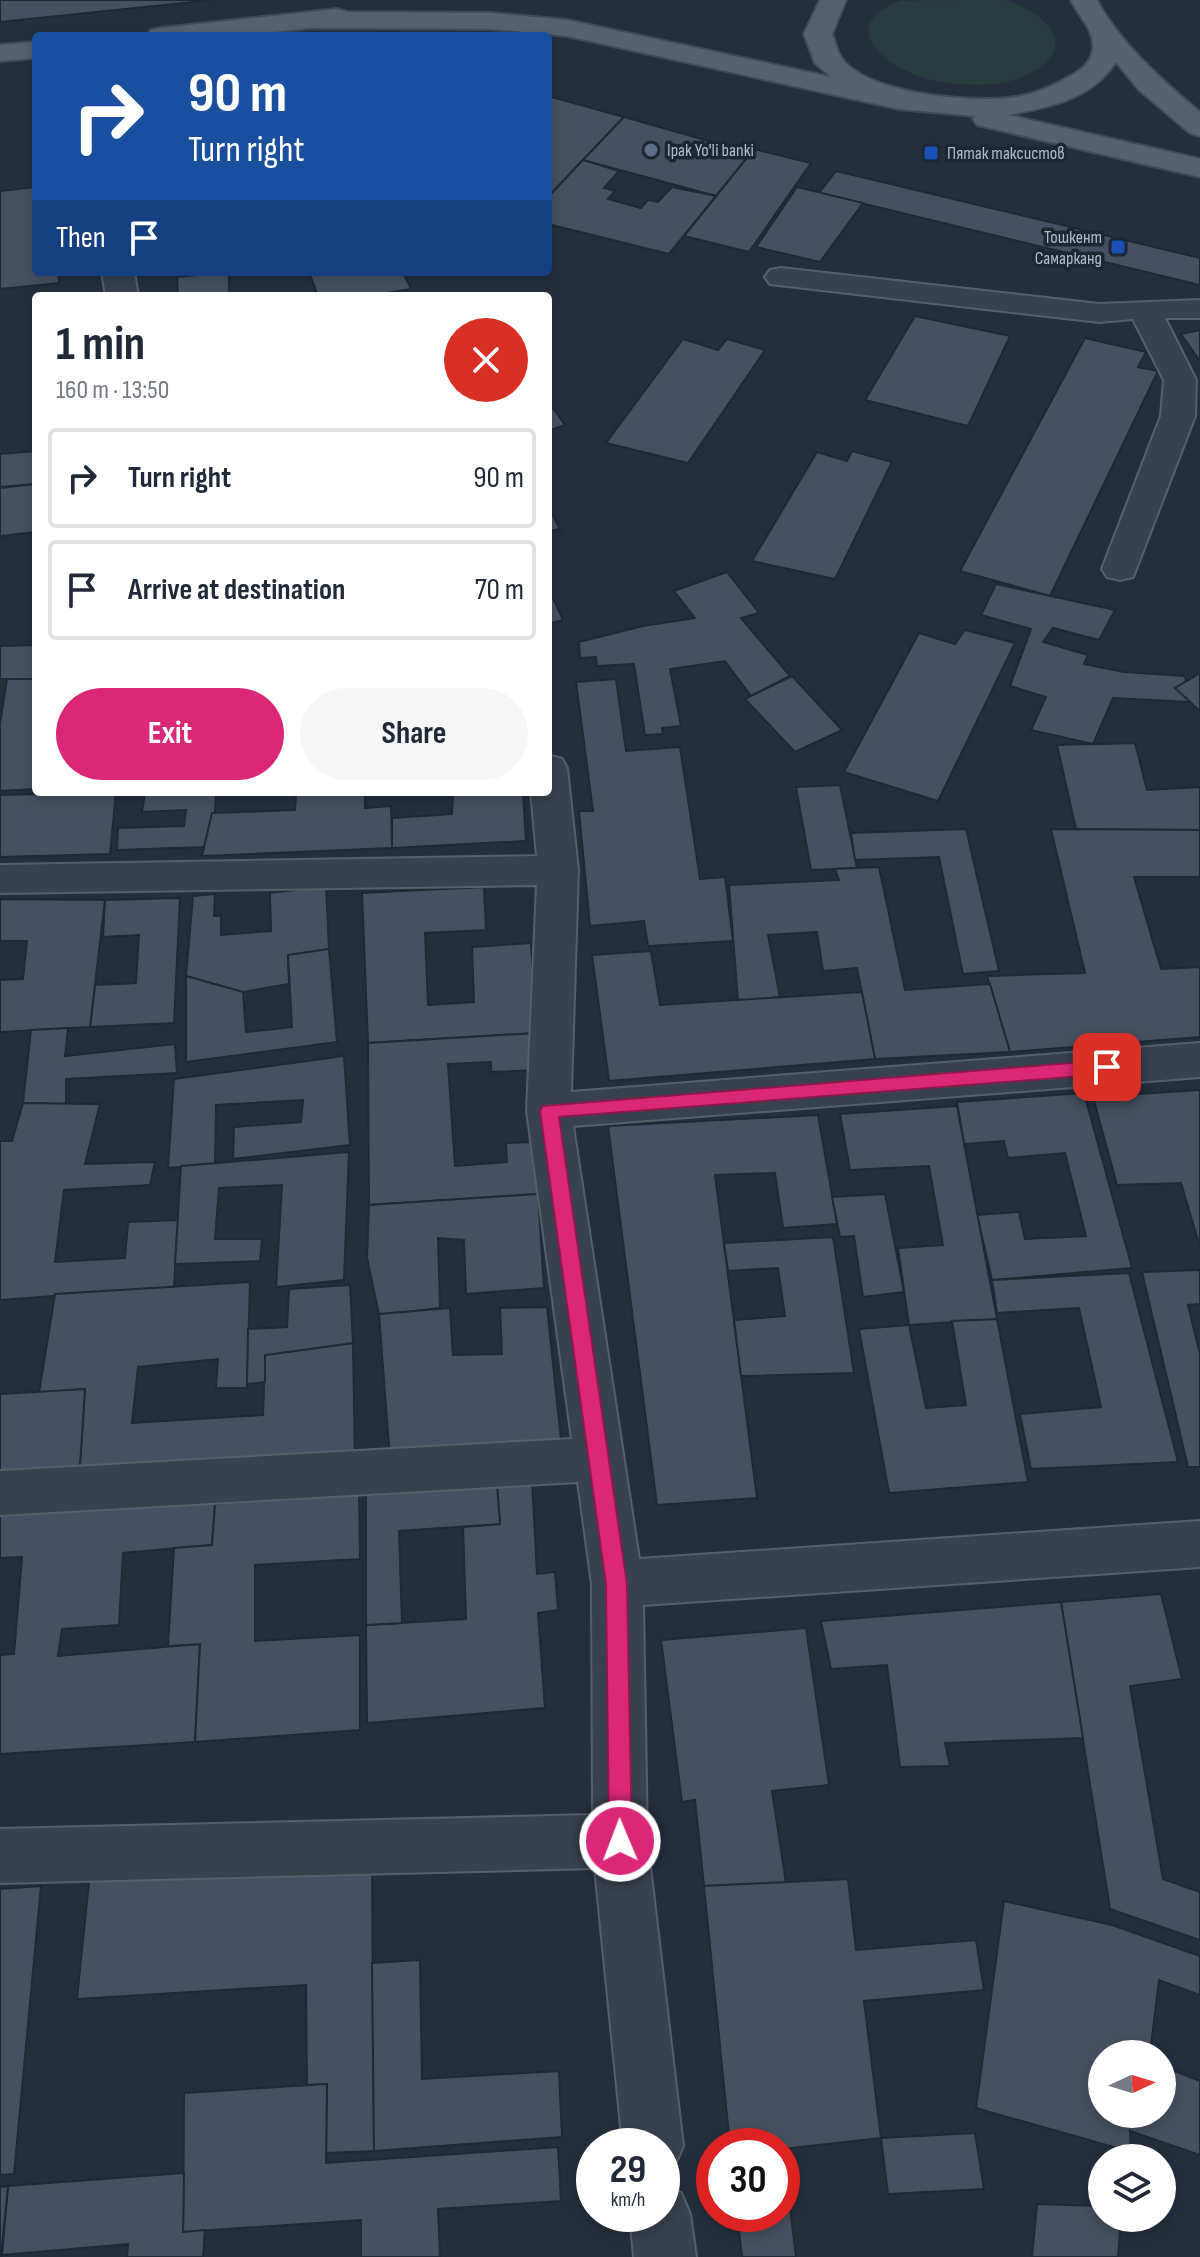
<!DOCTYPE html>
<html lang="en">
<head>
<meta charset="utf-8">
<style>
	body { margin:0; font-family:"Sofia Sans Condensed",sans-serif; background:#f6f6f7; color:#1f2937; height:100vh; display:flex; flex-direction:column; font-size:30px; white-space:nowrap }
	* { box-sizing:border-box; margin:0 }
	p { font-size:26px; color:#747a83 }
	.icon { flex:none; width:44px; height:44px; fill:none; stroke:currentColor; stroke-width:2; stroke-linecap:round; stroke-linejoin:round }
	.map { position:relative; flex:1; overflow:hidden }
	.sheet { position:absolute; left:32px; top:292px; width:520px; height:504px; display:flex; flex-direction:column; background:#fff; border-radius:8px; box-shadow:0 4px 12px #0003 }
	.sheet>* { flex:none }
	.guide { position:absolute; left:32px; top:32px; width:520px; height:244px; border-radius:8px; box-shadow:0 4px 12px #0003; background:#1a4fa0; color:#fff; overflow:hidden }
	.needle { width:52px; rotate:86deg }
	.tools { position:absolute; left:1088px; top:2040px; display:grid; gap:16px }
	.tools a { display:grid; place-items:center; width:88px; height:88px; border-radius:50%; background:#fff; box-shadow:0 4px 12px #0003; font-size:40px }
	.speed { position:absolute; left:576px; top:2128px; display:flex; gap:16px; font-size:40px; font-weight:700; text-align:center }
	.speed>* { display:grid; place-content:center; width:104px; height:104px; border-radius:50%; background:#fff; box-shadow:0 4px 12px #0003; line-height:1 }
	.speed small { font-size:20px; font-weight:400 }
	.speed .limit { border:12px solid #d22; background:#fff; color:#111 }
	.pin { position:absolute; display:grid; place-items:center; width:68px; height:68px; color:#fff; margin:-34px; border-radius:16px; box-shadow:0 4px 12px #0006 }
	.me { position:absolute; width:88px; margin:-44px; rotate:359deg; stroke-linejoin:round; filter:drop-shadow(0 0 6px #0008) }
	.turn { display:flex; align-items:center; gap:28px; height:168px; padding:0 24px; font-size:36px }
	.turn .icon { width:104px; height:104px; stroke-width:2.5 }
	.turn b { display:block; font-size:56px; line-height:68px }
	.then { display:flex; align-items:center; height:76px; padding:0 24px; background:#0003; gap:16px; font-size:30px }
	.round { display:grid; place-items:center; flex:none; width:84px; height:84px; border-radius:42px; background:#f6f6f7 }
	.overview { display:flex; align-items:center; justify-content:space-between; height:136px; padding:0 24px }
	h1 { font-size:48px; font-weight:700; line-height:60px }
	.cta { display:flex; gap:16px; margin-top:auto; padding:16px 24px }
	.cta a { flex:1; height:92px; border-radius:48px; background:#db2777; color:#fff; font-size:32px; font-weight:700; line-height:92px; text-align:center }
	.cta a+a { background:#f6f6f7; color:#1f2937 }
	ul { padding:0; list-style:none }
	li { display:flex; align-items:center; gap:24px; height:100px; margin:0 16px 12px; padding:0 8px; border:4px solid #e0e1e3; border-radius:8px }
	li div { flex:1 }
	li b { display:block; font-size:30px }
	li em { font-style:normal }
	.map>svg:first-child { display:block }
</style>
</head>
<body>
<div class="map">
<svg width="1200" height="2257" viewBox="0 0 1200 2257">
	<rect width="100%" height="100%" fill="#242f3e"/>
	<path fill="#263c3f" d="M1004,0C1035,8 1081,40 1038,69C1010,88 968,87 936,81C894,73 829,29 900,1C915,0 983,0 1004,0Z"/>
	<g fill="#455162" stroke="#1f2835" stroke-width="2">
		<polygon points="0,0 212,0 0,22"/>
		<polygon points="548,96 624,117 548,197"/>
		<polygon points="624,117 751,153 716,196 583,160"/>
		<polygon points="754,149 811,163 749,252 684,236"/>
		<polygon points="583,160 619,171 604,188 615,191 608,199 641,208 648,200 658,202 672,187 716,196 669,254 548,224 548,197"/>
		<polygon points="836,171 1200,258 1200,285 819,193"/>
		<polygon points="36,187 36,272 58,272 59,283 0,289 0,191"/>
		<polygon points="797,187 863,203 820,262 756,247"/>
		<polygon points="229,272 229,296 178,296 177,277"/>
		<polygon points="309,272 403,272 411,289 368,296 318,296"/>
		<polygon points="915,316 1010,336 968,426 865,400"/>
		<polygon points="1200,330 1200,361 1181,334"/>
		<polygon points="1085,338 1146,352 1138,367 1158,371 1050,596 960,571"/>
		<polygon points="683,339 718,350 727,339 765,350 688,463 606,443"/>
		<polygon points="548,401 565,425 548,431"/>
		<polygon points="36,451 36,484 0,487 0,454"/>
		<polygon points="852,451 892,462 835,579 752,561 817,452 847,461"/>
		<polygon points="36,484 36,532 0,536 0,488"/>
		<polygon points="548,506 560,529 548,531"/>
		<polygon points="727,572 759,613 741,618 790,676 751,696 725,661 670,669 681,726 662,728 663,734 645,735 634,664 597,666 596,657 580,658 579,642 643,626 695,618 674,591"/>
		<polygon points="996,584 1115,610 1099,640 1053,628 1043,642 1088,655 1084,664 1124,672 1185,676 1190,702 1113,698 1093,744 1031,730 1046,697 1010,686 1031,629 981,615"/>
		<polygon points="548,587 563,620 548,624"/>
		<polygon points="965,630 1015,643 938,801 844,772 919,633 955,644"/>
		<polygon points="36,645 36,679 0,679 0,646"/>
		<polygon points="1200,673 1200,711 1175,688"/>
		<polygon points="792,676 842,730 795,752 745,699"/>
		<polygon points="7,679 36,679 36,789 0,791 0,724"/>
		<polygon points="616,679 626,751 680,747 700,879 725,877 733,941 648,946 644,921 590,926 579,811 593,811 576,682"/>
		<polygon points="1135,743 1147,790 1200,787 1200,830 1076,829 1057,745"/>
		<polygon points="840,785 857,868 811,870 796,787"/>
		<polygon points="116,792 110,854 0,857 0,795"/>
		<polygon points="145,792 216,792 215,811 204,847 117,850 118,828 184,826 186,810 142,812"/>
		<polygon points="296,792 365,792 365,808 391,806 392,848 202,856 212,813 295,810"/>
		<polygon points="453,792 523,792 526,841 392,848 392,818 452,814"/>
		<polygon points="966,829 999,971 963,974 939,857 855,860 851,833"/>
		<polygon points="1051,829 1200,830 1200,877 1134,877 1161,969 1200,967 1200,1037 1010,1052 987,976 1085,973"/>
		<polygon points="879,867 905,990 990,984 1010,1052 875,1059 857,968 823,971 817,932 768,935 780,997 738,1001 729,885 839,880 835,869"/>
		<polygon points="326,886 329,949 288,955 289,984 243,992 186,976 193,896 215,894 214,916 221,916 221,935 271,931 270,893"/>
		<polygon points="484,887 486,930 425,933 428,1005 474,1002 472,947 531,943 536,1033 368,1043 362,893"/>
		<polygon points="180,898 174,1023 90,1027 95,985 136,983 139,935 103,937 105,900"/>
		<polygon points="0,899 105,900 90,1027 0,1032 0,980 23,979 27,941 0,941"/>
		<polygon points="329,949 337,1042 186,1062 186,976 243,992 246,1032 292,1027 288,955"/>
		<polygon points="651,951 660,1005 862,992 875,1059 609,1081 592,955"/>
		<polygon points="68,1028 65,1056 175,1044 177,1073 66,1079 66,1104 23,1103 31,1030"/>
		<polygon points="536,1033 537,1070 491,1072 491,1062 448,1064 455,1166 507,1162 506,1143 534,1142 538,1194 369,1205 368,1043"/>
		<polygon points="344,1056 350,1145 233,1159 234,1127 301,1122 303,1100 216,1105 215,1164 168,1168 174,1079"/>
		<polygon points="1200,1090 1200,1247 1181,1183 1117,1185 1093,1097"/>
		<polygon points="1084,1093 1132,1268 992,1280 977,1215 1019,1212 1025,1239 1086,1236 1065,1153 1008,1158 1004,1141 964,1144 957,1102"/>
		<polygon points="23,1103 100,1104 85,1164 155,1162 150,1185 64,1190 55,1262 125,1258 128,1222 178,1220 174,1287 0,1300 0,1141 12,1141"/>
		<polygon points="957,1106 997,1319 909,1325 898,1248 943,1245 929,1166 850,1170 840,1114"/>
		<polygon points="818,1115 837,1224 783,1228 775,1173 715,1175 757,1498 657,1505 608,1126"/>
		<polygon points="349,1152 344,1280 276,1287 282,1185 219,1188 215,1239 262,1239 260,1261 175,1264 181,1166"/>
		<polygon points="538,1194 544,1288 466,1294 464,1240 438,1238 440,1308 379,1315 367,1258 369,1205"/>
		<polygon points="885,1194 904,1292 863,1297 854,1236 840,1237 832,1197"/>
		<polygon points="833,1237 854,1373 741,1376 734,1320 785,1316 778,1268 728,1271 724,1243"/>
		<polygon points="1200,1270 1200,1304 1188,1305 1200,1354 1200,1467 1188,1467 1142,1272"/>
		<polygon points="1129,1273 1178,1462 1031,1469 1020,1414 1101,1407 1079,1308 997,1313 992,1280"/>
		<polygon points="250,1282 247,1388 216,1388 218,1359 138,1367 132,1423 263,1415 265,1355 353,1343 355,1465 79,1481 85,1389 39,1393 55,1294"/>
		<polygon points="350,1285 353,1343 265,1355 265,1382 247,1384 248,1329 287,1327 289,1289"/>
		<polygon points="547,1307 562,1449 390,1460 379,1314 450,1308 453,1355 502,1354 500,1308"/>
		<polygon points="997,1319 1028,1482 889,1493 859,1329 909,1325 926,1408 966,1405 952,1321"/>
		<polygon points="85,1389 79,1481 0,1486 0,1394"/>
		<polygon points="532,1480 537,1574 555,1572 558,1610 538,1613 545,1708 367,1723 366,1625 466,1619 463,1527 500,1524 497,1482"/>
		<polygon points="497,1486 500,1524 399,1531 402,1623 366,1625 366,1495"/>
		<polygon points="216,1490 212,1545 123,1553 119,1625 62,1629 58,1656 200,1644 195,1742 0,1754 0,1655 14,1654 22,1557 0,1558 0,1505"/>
		<polygon points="359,1494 360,1559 255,1565 255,1641 360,1635 360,1730 195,1742 200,1644 168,1646 174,1548 212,1545 215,1504"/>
		<polygon points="1161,1594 1182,1679 1130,1686 1163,1879 1200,1892 1200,1940 1110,1909 1061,1602"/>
		<polygon points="1061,1602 1083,1738 945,1743 950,1766 900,1767 887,1665 831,1669 821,1621"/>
		<polygon points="806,1628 829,1785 772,1791 786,1883 704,1886 695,1800 682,1802 661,1640"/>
		<polygon points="372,1857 374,2151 326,2153 327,2084 307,2085 306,1985 77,1999 90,1872"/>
		<polygon points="848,1879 856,1950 976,1940 984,1990 864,2001 881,2138 783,2149 796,2257 742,2257 737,2214 782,2214 782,2146 730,2146 704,1886"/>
		<polygon points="41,1886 14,2174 0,2175 0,1889"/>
		<polygon points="1004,1901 1112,1925 1200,1956 1200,1995 1159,1980 1150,2054 1102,2054 1102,2114 1162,2114 1162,2066 1200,2081 1200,2155 1130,2131 1131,2152 976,2108"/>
		<polygon points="420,1960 422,2079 559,2071 562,2137 374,2151 372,1963"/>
		<polygon points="327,2084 326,2163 558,2147 561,2201 438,2209 440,2257 361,2257 361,2220 183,2232 184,2093"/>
		<polygon points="975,2133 984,2189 888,2194 881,2138"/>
		<polygon points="184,2173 183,2232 205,2230 203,2257 127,2257 128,2244 2,2255 8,2186"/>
		<polygon points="8,2186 1,2257 0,2257 0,2187"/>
		<polygon points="1037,2204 1102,2206 1102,2218 1121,2218 1118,2257 1032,2257"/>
	</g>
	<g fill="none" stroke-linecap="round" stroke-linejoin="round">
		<defs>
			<g id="minor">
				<polygon points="781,268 1099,304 1200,300 1200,318 1165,318 1196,380 1195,416 1133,577 1120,580 1107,577 1102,569 1161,416 1164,380 1133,319 1099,322 770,284 765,277 770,270"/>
				<polygon points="102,272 134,272 138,296 106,296"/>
				<polygon points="548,755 562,759 567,768 578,870 571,1092 1200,1043 1200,1077 573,1126 639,1559 1200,1521 1200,1567 643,1605 647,1841 683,2146 674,2167 662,2172 662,2146 623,2146 595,1868 0,1883 0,1829 593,1815 592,1584 578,1482 0,1515 0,1471 572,1439 527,1111 537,885 0,893 0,865 537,856 531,792 548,792"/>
				<polygon points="662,2185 681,2193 690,2214 696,2257 634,2257 630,2214 662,2214"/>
			</g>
			<g id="major">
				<path d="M820,0H846L832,34C835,41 837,51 841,57C866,94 967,102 1008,98C1029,96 1047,89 1065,79C1078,72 1091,65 1093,49C1095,30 1078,16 1071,0H1097C1117,40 1166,84 1200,112V136L1190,133L1139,90L1116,62C1091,100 1049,107 1008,115L1200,159V177L977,125L973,119L975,116L899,109L567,36L491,29L310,28L237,36H147L151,30L161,28L337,9L347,12L491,13L567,20L831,77L815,63L804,34Z"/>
				<polygon points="36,42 36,58 0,61 0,45"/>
			</g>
		</defs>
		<use href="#minor" stroke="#565f6c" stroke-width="4"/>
		<use href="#major" stroke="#414a57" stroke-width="4"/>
		<use href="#minor" fill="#38414e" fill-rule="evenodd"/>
		<use href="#major" fill="#56606e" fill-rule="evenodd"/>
	</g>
	<polygon fill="#db2777" stroke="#8e194d" stroke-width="2" points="1107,1060 1116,1067 1107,1074 559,1117 627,1584 632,1841 628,1849 620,1853 612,1849 609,1841 606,1584 540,1111 543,1106"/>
	<circle fill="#5c6f8a" stroke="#1d2633" stroke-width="3" cx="651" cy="150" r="8"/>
	<g fill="#1a4fb4" stroke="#1d2633" stroke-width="3">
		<rect x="923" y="145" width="16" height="16" rx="4"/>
		<rect x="1110" y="239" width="16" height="16" rx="4"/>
	</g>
	<g text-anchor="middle" stroke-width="7" stroke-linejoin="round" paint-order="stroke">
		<g font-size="18" fill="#b4bcc9" stroke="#1d2633" text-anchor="start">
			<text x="667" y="156">Ipak Yo'li banki</text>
			<text x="947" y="159">Пятак таксистов</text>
			<text x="1102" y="243" text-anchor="end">Тошкент<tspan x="1102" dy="21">Самарканд</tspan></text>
		</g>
	</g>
</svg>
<div class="tools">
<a><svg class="needle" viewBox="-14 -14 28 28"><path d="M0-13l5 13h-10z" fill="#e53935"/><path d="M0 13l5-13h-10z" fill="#747a83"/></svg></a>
<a><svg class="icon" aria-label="layers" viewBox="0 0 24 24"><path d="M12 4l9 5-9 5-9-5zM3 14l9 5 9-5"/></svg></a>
</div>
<div class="speed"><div>29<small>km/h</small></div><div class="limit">30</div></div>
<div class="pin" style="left:1107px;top:1067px;background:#d93025"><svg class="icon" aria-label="arrive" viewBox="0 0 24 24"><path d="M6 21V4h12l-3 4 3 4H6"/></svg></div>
<svg class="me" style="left:620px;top:1841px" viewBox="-20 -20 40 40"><circle r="17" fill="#db2777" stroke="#fff" stroke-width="3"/><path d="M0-11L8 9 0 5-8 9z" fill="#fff"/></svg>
<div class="guide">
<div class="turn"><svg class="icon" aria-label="right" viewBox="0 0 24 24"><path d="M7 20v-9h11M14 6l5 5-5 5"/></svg><div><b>90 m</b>Turn right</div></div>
<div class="then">Then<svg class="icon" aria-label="arrive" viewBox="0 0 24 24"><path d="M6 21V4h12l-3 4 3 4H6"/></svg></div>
</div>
<section class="sheet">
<div class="overview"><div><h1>1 min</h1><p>160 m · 13:50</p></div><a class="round" style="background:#d93025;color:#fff"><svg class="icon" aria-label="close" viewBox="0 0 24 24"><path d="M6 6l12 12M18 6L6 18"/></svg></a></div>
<ul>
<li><svg class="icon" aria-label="right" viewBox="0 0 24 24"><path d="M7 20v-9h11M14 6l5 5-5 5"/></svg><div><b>Turn right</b></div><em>90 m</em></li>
<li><svg class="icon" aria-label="arrive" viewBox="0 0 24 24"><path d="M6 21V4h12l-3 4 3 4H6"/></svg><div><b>Arrive at destination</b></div><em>70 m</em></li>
</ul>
<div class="cta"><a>Exit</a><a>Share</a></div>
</section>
</div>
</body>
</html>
